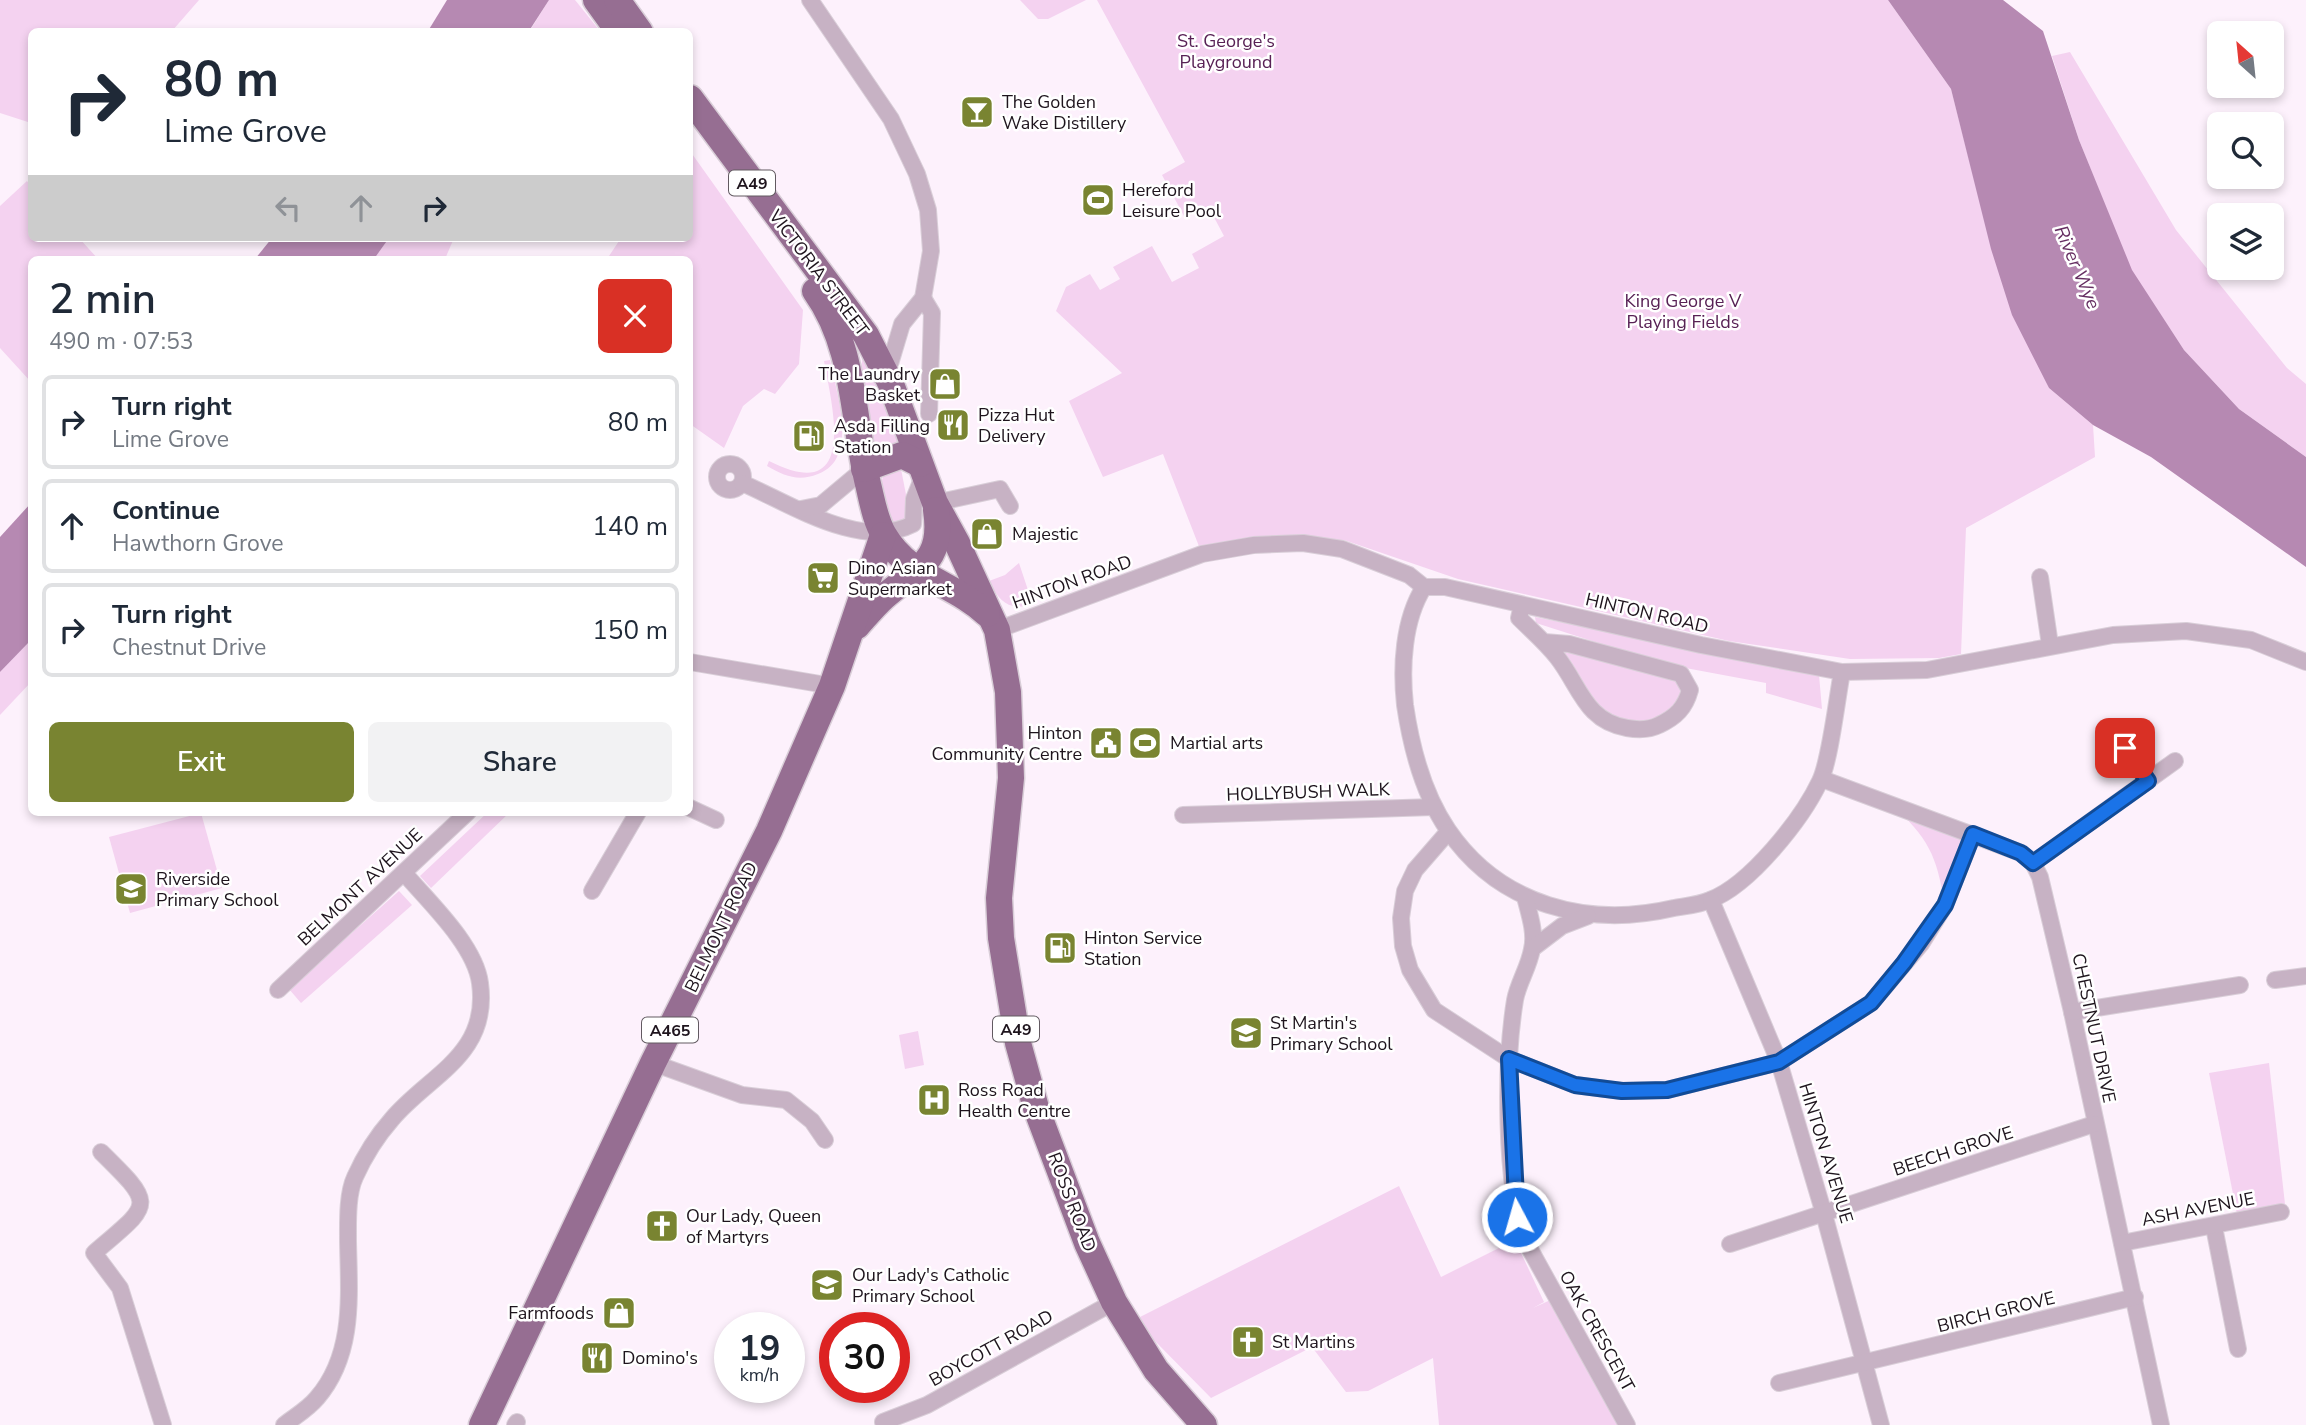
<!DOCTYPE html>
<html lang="en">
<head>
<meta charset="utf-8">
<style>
	body { margin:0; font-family:"Nunito Sans",sans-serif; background:#f2f2f3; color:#1f2937; height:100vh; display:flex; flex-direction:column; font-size:26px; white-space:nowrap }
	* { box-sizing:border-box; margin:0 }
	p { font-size:23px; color:#747a83 }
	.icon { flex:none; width:38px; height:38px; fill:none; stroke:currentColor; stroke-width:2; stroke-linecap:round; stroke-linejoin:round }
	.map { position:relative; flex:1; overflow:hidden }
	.side { position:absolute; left:28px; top:256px; width:665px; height:560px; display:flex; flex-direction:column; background:#fff; border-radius:10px; box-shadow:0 4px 10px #0003 }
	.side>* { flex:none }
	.banner { position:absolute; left:28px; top:28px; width:665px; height:214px; border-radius:10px; box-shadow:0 4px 10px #0003; background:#fff; color:#1f2937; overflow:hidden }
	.needle { width:46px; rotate:333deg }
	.fabs { position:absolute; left:2207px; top:21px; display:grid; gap:14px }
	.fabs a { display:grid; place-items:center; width:77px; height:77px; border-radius:10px; background:#fff; box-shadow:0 4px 10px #0003; font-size:35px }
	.speed { position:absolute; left:714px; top:1312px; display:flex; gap:14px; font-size:35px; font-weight:700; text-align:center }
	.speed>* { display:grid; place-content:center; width:91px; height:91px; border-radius:50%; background:#fff; box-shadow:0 4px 10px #0003; line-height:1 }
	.speed small { font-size:18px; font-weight:400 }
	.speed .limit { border:10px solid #d22; background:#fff; color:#111 }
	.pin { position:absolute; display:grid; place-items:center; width:60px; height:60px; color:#fff; margin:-30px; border-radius:14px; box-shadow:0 4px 10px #0006 }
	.me { position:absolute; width:77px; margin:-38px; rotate:354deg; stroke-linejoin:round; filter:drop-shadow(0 0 5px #0008) }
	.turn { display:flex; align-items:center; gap:24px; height:147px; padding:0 21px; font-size:32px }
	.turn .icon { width:91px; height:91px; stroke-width:2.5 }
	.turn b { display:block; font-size:49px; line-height:60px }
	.lanes { display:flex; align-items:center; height:66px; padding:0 21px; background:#0003; justify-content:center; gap:35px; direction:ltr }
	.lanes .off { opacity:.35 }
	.round { display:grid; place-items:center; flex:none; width:74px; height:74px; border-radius:10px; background:#f2f2f3 }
	.summary { display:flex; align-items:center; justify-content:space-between; height:119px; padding:0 21px }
	h1 { font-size:42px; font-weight:600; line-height:52px }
	.button { display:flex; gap:14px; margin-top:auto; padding:14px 21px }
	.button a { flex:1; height:80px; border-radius:10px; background:#798431; color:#fff; font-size:28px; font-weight:600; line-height:80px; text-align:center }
	.button a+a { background:#f2f2f3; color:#1f2937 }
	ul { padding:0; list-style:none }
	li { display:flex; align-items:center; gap:21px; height:94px; margin:0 14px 10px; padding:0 7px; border:4px solid #e0e1e3; border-radius:10px }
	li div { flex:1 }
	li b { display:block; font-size:26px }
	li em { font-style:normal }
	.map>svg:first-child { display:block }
</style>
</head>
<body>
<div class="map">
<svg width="2306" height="1425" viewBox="0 0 2306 1425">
	<rect width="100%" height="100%" fill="#fdf1fc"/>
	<g fill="#f4d2f0">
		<polygon points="0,0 199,0 172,31 32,32 31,123 0,113"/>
		<polygon points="549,0 575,0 600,31 529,32"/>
		<polygon points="1020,0 1086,0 1048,19 1038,19"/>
		<polygon points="1097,0 1888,0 1951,89 1992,249 2049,388 2093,425 2095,457 1966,528 1961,654 1939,658 1850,659 1729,641 1458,579 1344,540 1342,549 1202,554 1163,454 1103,477 1069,401 1122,373 1056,311 1066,287 1090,274 1100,290 1120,279 1113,267 1152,246 1172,282 1199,268 1192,254 1224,236 1208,206 1185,218 1162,175 1185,162"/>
		<polygon points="2070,52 2176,230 2287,368 2306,384 2306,457 2239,409 2184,350 2131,270 2079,140 2052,56"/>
		<polygon points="690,151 803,310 799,364 775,394 764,389 743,406 724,448 690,424 690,259 607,259 621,238 690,238"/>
		<polygon points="27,181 31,187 32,238 79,238 98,259 32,259 31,382 0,348 0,206"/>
		<polygon points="389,238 454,238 445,259 374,259"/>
		<polygon points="863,357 865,357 899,445 872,450 860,372"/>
		<path d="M830,360C836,392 860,459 818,474C798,482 785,476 767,466L769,461C858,506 833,410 824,361Z"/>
		<polygon points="901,469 909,510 905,520 893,524 880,486 884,474"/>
		<path d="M1019,563L1033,605C1008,610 1000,603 989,581L1005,575Z"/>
		<polygon points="1535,617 1819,675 1822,709 1766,693 1766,683 1664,664 1536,623"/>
		<polygon points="31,640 31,682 0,715 0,672"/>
		<path d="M1567,648L1679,680L1683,696L1679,707C1613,750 1595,705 1563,654Z"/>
		<path d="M1891,803L1973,834L1945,905C1936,853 1929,840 1891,803Z"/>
		<polygon points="488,812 510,812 431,888 420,876"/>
		<polygon points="201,813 222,888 130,913 109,837"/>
		<polygon points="399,891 412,905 301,1003 289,989"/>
		<polygon points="918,1031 924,1065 905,1069 899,1035"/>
		<polygon points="2269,1063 2285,1204 2237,1214 2209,1073"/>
		<polygon points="1399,1186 1441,1277 1515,1240 1544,1302 1533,1308 1557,1297 1627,1425 1439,1425 1433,1358 1368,1391 1346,1392 1312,1347 1211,1398 1153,1339 1140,1317"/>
	</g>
	<g fill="#b689b2">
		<polygon points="447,0 549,0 529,31 428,31"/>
		<polygon points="1888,0 2003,0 2043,31 2079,140 2132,270 2184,350 2239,409 2306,457 2306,567 2151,457 2093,425 2049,388 2012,315 1991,249 1951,89"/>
		<polygon points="272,238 389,238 374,259 255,259"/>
		<polygon points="31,503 31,640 0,672 0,537"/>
	</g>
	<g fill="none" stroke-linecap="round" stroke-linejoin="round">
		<defs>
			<g id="minor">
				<polyline points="810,0 891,119 917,174 928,210 931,251 923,298 902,324 887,374"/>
				<polyline points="923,298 932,313 929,414"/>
				<circle cx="730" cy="477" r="13"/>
				<path d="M742,483C791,504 861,551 913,524L914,499L924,474"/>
				<polyline points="935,503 1000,489 1010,506"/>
				<polyline points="801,509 821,505 864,469"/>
				<polyline points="2040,577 2050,645"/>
				<path d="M1424,587C1403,620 1401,668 1405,705C1411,746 1424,795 1448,830C1500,906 1588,928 1674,908C1685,906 1699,905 1710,900C1750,885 1802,819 1820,781C1830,761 1837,698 1842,672"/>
				<path d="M1522,605L1519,618C1532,631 1546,643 1557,657C1580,686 1585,721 1627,728C1638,730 1649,730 1659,725C1676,717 1685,708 1690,690L1681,674L1569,644L1544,642"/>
				<polyline points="997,630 1202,554 1254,545 1303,543 1342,549 1409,575 1424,587 1445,587 1701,645 1842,672 1927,670 2113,635 2186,631 2251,640 2306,662"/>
				<polyline points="690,662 832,686"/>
				<polyline points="2125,748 2148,781"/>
				<polyline points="1822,779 2021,853 2033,863 2040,877 2072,1012 2161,1425"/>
				<polyline points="690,808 716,820"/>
				<polyline points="1183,815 1434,807"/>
				<polyline points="1448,832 1415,870 1405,891 1401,918 1403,946 1410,970 1434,1010 1509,1059 1575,1085 1622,1091 1667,1090 1779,1062 1871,1003 1921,944 1945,905 1973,834"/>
				<polyline points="2033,863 2175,761"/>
				<polyline points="592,891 638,812"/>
				<path d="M1525,897C1529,913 1536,933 1532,949C1529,967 1518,983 1515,1000C1505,1061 1504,1186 1526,1242L1627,1425"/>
				<polyline points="1711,900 1779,1062 1824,1214 1881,1425"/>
				<polyline points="1533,948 1562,926 1588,916"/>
				<polyline points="2275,980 2306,976"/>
				<polyline points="278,990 468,812"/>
				<polyline points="2072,1012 2240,985"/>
				<polyline points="653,1063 742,1095 786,1100 812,1121 825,1140"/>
				<path d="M101,1152C157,1207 152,1203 94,1253L120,1288L163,1425"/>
				<polyline points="2214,1227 2238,1349"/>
				<polyline points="2122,1243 2281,1212"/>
				<polyline points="1730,1244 2094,1124"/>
				<polyline points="1779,1383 2135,1297"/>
				<polyline points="883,1422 927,1405 1114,1302"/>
				<path d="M284,1425C294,1417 308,1409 317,1398C355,1354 349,1295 348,1241C348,1222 347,1194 355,1177C364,1157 377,1136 392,1119C429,1075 490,1055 480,983C475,945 429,902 405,874"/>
				<polyline points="515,1425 517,1422"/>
			</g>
			<g id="trunk">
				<polyline points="596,0 619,32"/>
				<polyline points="617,0 640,32"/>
				<polyline points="690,98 866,335 891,384 935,503 957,543 997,630 1008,692 1011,778 999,898 1001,938 1018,1043 1036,1108 1087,1243 1114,1302 1156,1370 1204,1425"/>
				<path d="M815,291C856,348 852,419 868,484C872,500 875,520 884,535C909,578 954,583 987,614"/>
				<polyline points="864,469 902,455 920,464"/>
				<path d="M857,626C866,616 874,606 884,597C918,567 944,562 936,510"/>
				<polyline points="482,1425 653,1063 769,831 832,686 883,535"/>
			</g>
		</defs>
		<use href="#minor" stroke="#d9ced8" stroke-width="18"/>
		<use href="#trunk" stroke="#d9ced8" stroke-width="29"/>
		<use href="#minor" stroke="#c7b2c4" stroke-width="16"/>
		<use href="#trunk" stroke="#966e92" stroke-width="26"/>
	</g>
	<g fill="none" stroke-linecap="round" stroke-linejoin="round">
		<defs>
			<polyline id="route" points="1517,1217 1509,1059 1575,1085 1622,1091 1667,1090 1779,1062 1871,1003 1904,963 1945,905 1973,834 2021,853 2033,863 2148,781 2125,748"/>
		</defs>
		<use href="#route" stroke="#114b97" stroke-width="18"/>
		<use href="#route" stroke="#1a73e8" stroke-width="12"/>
	</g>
	<defs>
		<symbol id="bar-square" viewBox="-11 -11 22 22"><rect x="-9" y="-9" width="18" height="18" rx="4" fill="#798431" stroke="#fff"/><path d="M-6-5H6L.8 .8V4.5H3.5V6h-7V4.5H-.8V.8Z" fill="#fff"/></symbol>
		<symbol id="stadium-square" viewBox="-11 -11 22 22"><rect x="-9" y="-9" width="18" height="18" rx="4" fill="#798431" stroke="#fff"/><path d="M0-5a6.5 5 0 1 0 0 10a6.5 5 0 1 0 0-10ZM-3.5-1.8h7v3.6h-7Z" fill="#fff"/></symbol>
		<symbol id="shop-square" viewBox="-11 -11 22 22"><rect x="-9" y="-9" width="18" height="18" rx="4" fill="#798431" stroke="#fff"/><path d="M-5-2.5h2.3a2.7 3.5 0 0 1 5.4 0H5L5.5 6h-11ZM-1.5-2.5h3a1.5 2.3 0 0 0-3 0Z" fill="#fff"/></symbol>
		<symbol id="restaurant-square" viewBox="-11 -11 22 22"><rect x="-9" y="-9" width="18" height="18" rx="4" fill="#798431" stroke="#fff"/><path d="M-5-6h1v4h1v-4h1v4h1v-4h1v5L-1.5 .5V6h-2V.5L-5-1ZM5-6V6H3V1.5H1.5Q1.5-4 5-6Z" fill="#fff"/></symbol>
		<symbol id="fuel-square" viewBox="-11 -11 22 22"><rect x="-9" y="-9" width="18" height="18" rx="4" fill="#798431" stroke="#fff"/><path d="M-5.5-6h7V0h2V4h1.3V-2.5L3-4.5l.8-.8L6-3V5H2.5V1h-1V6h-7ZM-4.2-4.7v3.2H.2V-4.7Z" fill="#fff"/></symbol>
		<symbol id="supermarket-square" viewBox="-11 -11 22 22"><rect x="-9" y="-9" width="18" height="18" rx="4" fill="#798431" stroke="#fff"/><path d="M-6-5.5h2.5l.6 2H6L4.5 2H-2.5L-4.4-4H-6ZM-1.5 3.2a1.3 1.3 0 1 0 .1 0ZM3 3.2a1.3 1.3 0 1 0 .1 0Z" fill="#fff"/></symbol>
		<symbol id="civic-square" viewBox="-11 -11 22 22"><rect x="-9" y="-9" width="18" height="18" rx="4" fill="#798431" stroke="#fff"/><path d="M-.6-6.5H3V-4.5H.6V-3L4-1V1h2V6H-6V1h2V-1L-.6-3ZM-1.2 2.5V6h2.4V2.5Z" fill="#fff"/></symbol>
		<symbol id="school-square" viewBox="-11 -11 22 22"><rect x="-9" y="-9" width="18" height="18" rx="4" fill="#798431" stroke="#fff"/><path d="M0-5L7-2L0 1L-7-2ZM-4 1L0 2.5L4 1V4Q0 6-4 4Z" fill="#fff"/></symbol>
		<symbol id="hospital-square" viewBox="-11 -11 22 22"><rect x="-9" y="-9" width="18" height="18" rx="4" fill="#798431" stroke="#fff"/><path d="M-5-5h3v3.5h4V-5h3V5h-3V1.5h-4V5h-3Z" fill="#fff"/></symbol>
		<symbol id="church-square" viewBox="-11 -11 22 22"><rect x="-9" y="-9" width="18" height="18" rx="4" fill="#798431" stroke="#fff"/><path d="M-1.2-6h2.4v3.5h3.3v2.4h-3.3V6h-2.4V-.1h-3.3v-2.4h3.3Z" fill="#fff"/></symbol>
	</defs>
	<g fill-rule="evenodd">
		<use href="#bar-square" x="958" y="93" width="38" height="38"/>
		<use href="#stadium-square" x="1079" y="181" width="38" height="38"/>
		<use href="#shop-square" x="926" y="365" width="38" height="38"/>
		<use href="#restaurant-square" x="934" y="406" width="38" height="38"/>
		<use href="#fuel-square" x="790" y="417" width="38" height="38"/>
		<use href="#shop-square" x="968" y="515" width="38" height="38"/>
		<use href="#supermarket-square" x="804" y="559" width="38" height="38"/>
		<use href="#civic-square" x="1087" y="724" width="38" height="38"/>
		<use href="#stadium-square" x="1126" y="724" width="38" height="38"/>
		<use href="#school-square" x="112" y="870" width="38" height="38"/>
		<use href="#fuel-square" x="1041" y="929" width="38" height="38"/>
		<use href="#school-square" x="1227" y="1014" width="38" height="38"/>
		<use href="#hospital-square" x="915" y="1081" width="38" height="38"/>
		<use href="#church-square" x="643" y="1207" width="38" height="38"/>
		<use href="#school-square" x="808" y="1266" width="38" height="38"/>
		<use href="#shop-square" x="600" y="1294" width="38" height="38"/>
		<use href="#church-square" x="1229" y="1323" width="38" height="38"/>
		<use href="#restaurant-square" x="578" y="1339" width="38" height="38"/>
	</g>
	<g text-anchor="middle" stroke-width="5" stroke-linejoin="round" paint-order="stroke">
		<g fill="#fff" stroke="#625a61" stroke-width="2">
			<rect x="729" y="170.5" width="46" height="25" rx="5"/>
			<rect x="993" y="1016.5" width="46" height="25" rx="5"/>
			<rect x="642" y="1017.5" width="56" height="25" rx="5"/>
		</g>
		<g font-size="16" font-weight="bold" fill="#1e141d">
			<text x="752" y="189">A49</text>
			<text x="1016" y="1035">A49</text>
			<text x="670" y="1036">A465</text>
		</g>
		<g font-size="18" fill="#582155" stroke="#fff">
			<text x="1226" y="47">St. George's<tspan x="1226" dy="21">Playground</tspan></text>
			<text x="1683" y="307">King George V<tspan x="1683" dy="21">Playing Fields</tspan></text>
		</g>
		<g font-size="18" fill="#1e141d" stroke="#fff" text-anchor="start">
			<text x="1002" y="108">The Golden<tspan x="1002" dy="21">Wake Distillery</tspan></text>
			<text x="1122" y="196">Hereford<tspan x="1122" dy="21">Leisure Pool</tspan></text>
			<text x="920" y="380" text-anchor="end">The Laundry<tspan x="920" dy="21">Basket</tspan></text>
			<text x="978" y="421">Pizza Hut<tspan x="978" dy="21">Delivery</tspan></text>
			<text x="834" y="432">Asda Filling<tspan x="834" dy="21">Station</tspan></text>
			<text x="1012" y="540">Majestic</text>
			<text x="848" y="574">Dino Asian<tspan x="848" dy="21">Supermarket</tspan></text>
			<text x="1082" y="739" text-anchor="end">Hinton<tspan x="1082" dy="21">Community Centre</tspan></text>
			<text x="1170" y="749">Martial arts</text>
			<text x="156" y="885">Riverside<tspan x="156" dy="21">Primary School</tspan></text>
			<text x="1084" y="944">Hinton Service<tspan x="1084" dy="21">Station</tspan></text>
			<text x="1270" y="1029">St Martin's<tspan x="1270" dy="21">Primary School</tspan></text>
			<text x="958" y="1096">Ross Road<tspan x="958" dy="21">Health Centre</tspan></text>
			<text x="686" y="1222">Our Lady, Queen<tspan x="686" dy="21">of Martyrs</tspan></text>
			<text x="852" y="1281">Our Lady's Catholic<tspan x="852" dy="21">Primary School</tspan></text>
			<text x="594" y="1319" text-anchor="end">Farmfoods</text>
			<text x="1272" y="1348">St Martins</text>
			<text x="622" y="1364">Domino's</text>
		</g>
		<g font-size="18" fill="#1e141d" stroke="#fff">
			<text transform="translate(819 273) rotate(53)" y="6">VICTORIA STREET</text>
			<text transform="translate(1072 582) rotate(-20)" y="6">HINTON ROAD</text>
			<text transform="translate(1647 613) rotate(13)" y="6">HINTON ROAD</text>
			<text transform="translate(1308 792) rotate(-2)" y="6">HOLLYBUSH WALK</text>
			<text transform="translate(360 887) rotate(-43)" y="6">BELMONT AVENUE</text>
			<text transform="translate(721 927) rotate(-64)" y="6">BELMONT ROAD</text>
			<text transform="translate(2094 1028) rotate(78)" y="6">CHESTNUT DRIVE</text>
			<text transform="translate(1953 1151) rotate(-18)" y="6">BEECH GROVE</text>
			<text transform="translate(1826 1153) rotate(73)" y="6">HINTON AVENUE</text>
			<text transform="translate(1072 1202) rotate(69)" y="6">ROSS ROAD</text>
			<text transform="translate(2198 1209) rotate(-11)" y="6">ASH AVENUE</text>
			<text transform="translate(1996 1312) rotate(-14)" y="6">BIRCH GROVE</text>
			<text transform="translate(1597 1331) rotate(61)" y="6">OAK CRESCENT</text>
			<text transform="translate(991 1348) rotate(-29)" y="6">BOYCOTT ROAD</text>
		</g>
		<g font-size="19" font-style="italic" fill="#662e62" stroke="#fff">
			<text transform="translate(2078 267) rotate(67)" y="7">River Wye</text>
		</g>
	</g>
</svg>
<div class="fabs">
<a><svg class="needle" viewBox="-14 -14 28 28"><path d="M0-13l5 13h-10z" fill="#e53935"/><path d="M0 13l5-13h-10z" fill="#747a83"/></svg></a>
<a><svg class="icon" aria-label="search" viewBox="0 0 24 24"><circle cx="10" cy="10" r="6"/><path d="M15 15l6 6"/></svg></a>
<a><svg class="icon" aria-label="layers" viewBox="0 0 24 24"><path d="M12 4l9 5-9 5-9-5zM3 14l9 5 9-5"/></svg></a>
</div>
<div class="speed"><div>19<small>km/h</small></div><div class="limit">30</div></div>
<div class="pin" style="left:2125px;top:748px;background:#d93025"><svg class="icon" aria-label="arrive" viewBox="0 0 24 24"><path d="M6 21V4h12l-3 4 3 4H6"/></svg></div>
<svg class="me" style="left:1517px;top:1217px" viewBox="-20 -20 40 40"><circle r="17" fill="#1a73e8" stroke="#fff" stroke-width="3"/><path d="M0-11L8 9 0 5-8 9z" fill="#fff"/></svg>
<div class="banner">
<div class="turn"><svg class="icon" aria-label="right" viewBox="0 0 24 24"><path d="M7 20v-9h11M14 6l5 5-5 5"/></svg><div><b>80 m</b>Lime Grove</div></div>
<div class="lanes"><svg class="icon off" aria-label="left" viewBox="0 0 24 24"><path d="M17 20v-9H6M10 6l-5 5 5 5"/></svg><svg class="icon off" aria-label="ahead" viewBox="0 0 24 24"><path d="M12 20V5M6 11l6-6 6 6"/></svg><svg class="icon" aria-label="right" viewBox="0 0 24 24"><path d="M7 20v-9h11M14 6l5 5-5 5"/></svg></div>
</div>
<section class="side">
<div class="summary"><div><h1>2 min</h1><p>490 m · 07:53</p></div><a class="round" style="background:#d93025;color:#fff"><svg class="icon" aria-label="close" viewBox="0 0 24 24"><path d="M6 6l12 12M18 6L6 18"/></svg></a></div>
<ul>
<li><svg class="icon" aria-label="right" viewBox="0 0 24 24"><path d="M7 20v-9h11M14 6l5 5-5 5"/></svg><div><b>Turn right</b><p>Lime Grove</p></div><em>80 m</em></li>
<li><svg class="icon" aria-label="ahead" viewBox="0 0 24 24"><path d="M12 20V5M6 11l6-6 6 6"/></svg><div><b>Continue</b><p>Hawthorn Grove</p></div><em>140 m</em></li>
<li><svg class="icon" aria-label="right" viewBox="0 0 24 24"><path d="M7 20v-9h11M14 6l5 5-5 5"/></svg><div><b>Turn right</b><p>Chestnut Drive</p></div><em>150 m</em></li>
</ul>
<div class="button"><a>Exit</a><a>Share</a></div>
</section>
</div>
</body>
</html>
